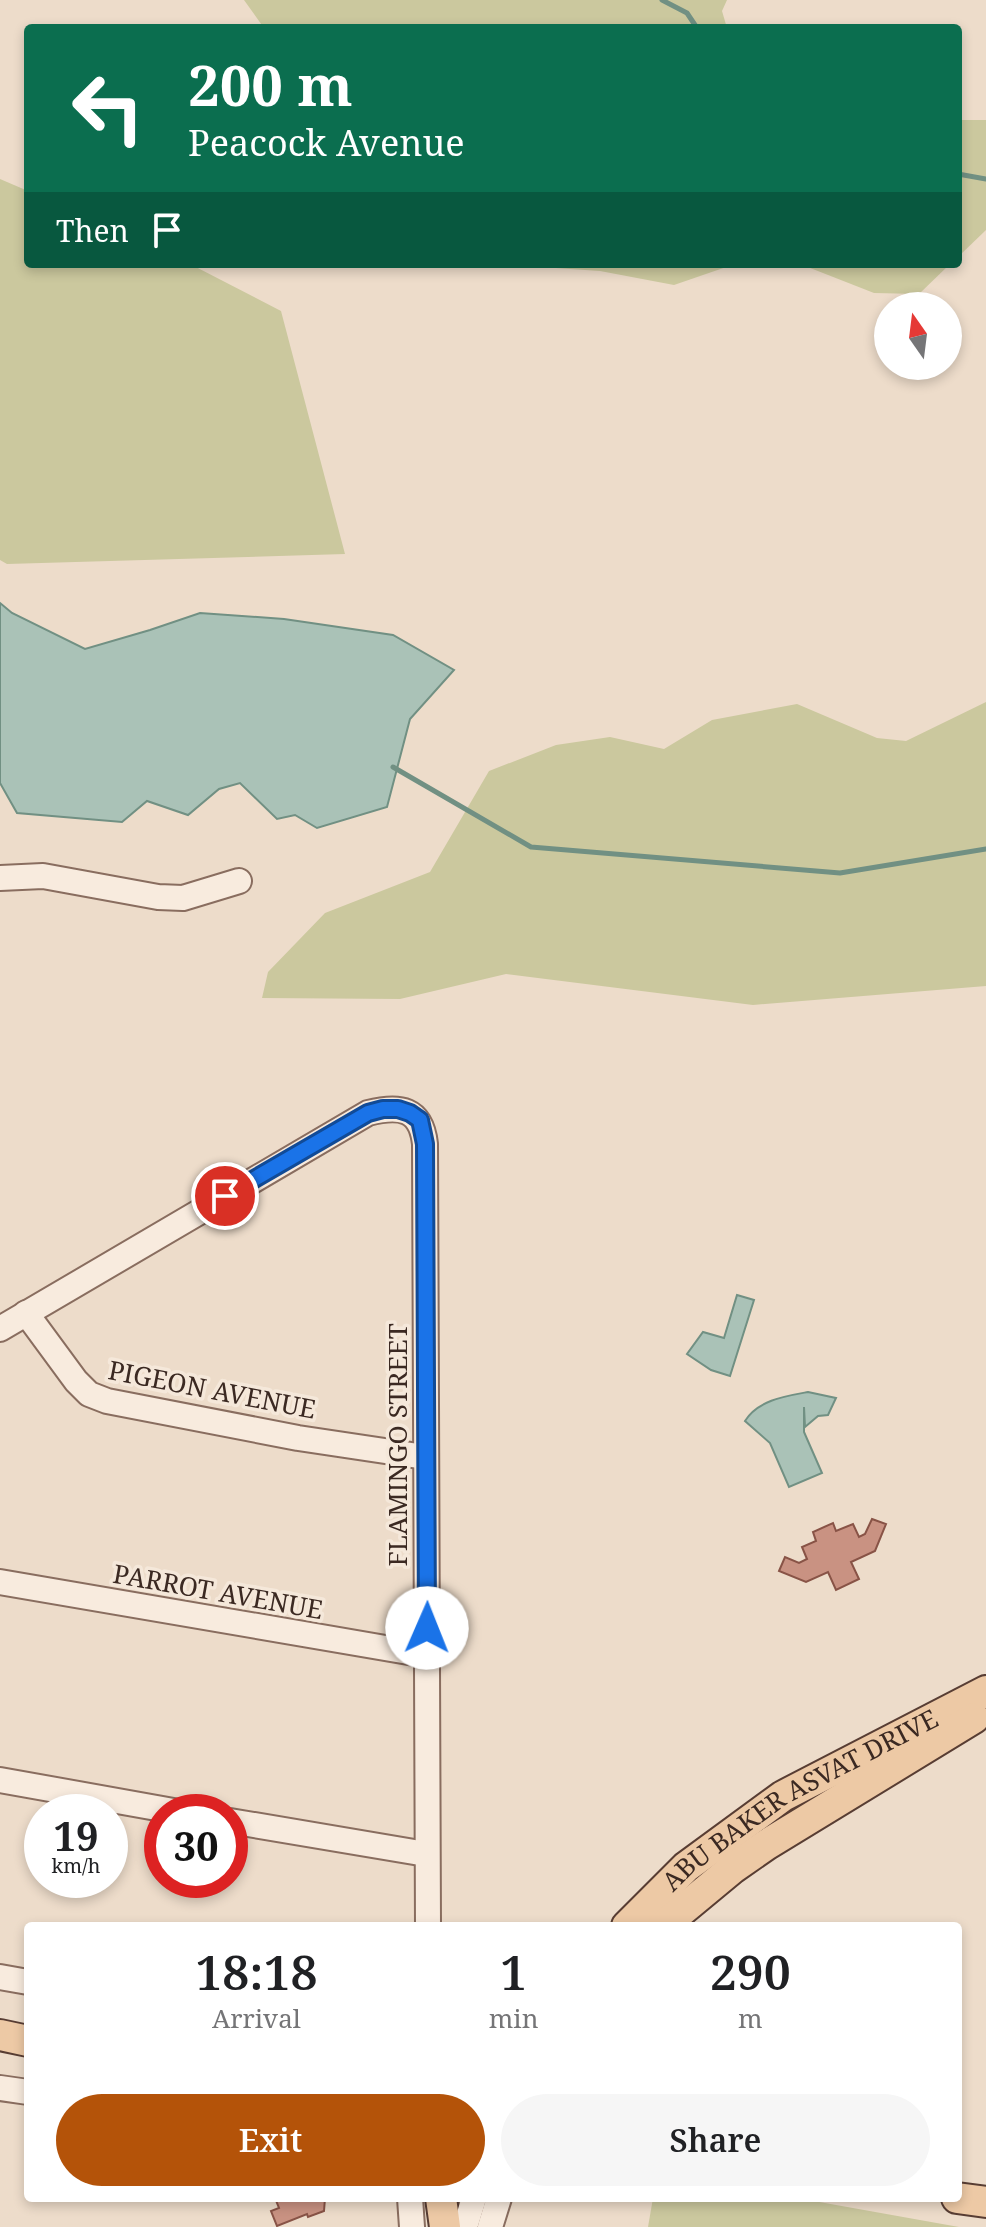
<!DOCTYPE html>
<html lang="en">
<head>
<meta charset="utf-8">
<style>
	body { margin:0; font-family:"Noto Serif",serif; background:#f6f6f6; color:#202124; height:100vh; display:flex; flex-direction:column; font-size:30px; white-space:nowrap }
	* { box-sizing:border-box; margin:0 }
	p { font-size:26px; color:#757577 }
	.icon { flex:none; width:44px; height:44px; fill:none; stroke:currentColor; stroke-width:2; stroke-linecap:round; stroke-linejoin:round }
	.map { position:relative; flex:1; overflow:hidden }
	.drawer { position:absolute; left:24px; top:1922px; width:938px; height:280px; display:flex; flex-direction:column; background:#fff; border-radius:8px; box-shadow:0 4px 12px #0003 }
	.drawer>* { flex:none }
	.hud { position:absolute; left:24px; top:24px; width:938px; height:244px; border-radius:8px; box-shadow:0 4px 12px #0003; background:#0b6e4f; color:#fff; overflow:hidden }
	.needle { width:52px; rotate:346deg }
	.buttons { position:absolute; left:874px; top:292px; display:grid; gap:16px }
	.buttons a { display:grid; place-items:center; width:88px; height:88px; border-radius:50%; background:#fff; box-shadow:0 4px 12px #0003; font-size:40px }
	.speed { position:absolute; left:24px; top:1794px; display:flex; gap:16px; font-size:40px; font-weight:700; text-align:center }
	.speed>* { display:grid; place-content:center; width:104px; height:104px; border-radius:50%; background:#fff; box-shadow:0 4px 12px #0003; line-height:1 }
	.speed small { font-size:20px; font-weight:400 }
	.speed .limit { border:12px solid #d22; background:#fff; color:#111 }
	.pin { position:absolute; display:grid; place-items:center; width:68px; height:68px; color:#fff; margin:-34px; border:4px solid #fff; border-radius:50%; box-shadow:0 2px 8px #0007 }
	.me { position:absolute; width:88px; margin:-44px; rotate:1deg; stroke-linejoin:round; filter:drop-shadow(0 0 6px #0008) }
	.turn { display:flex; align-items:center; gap:28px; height:168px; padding:0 32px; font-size:36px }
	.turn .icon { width:104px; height:104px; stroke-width:2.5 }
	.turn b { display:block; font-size:56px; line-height:68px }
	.then { display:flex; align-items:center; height:76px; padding:0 32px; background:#0003; gap:16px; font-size:30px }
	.eta { display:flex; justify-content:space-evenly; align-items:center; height:136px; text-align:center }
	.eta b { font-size:48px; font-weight:600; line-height:56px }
	.cta { display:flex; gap:16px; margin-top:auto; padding:16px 32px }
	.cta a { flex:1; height:92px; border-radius:48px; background:#b45309; color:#fff; font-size:32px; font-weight:600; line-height:92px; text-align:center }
	.cta a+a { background:#f6f6f6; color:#202124 }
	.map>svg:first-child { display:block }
</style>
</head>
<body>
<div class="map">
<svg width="986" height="2227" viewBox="0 0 986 2227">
	<rect width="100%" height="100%" fill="#eddcca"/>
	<g fill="#cbc89e">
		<polygon points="244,0 727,0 722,11 727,28 264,28"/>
		<polygon points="958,120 986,120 986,230 958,257"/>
		<polygon points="0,179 28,191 28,264 190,264 281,311 345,554 7,564 0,560"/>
		<polygon points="498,264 735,264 674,285 600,271"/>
		<polygon points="800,264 950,264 919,294 874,293"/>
		<polygon points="986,702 986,986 753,1005 506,974 400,999 262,998 268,972 325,913 430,872 489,771 556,745 610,737 664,749 712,720 797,704 877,738 906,741"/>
		<polygon points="653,2198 797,2198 959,2227 648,2227"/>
	</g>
	<g fill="#aac2b7" stroke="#719083" stroke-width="2">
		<polygon points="0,603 12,613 85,649 150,630 200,613 284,619 393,635 454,670 410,719 387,807 317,828 295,815 277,819 240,783 219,789 188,815 147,801 122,822 17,813 0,783"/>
		<polygon points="737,1295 754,1300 730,1376 711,1370 687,1354 703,1332 724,1338"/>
		<path d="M808,1392L836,1398L828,1415L818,1416L805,1427L804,1407V1432L822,1473L789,1487L770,1443L745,1421C758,1400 786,1396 808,1392Z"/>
	</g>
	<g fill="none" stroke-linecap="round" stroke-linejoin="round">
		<g stroke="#719083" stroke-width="5">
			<polyline points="662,0 687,13 697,28"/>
			<polyline points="958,174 986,179"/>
			<polyline points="393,767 531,847 840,873 986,849"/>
		</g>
	</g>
	<g fill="#c99282" stroke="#885346" stroke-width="2">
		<polygon points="872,1519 886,1524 875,1551 851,1562 859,1579 836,1590 828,1572 806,1582 779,1571 785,1557 799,1563 807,1559 802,1547 816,1541 813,1532 833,1523 836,1531 853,1524 859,1537 865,1534"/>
		<polygon points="275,2198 325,2198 324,2211 308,2217 307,2214 277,2226 271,2211 279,2208"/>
	</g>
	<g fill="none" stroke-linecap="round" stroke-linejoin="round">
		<defs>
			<g id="minor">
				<polyline points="0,878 43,876 158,897 183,898 239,881"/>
				<polyline points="26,1313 76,1381 89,1394 107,1401 298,1438 425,1457"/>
				<path d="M0,1329L368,1113C400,1105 421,1108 425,1144L428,1926"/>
				<polyline points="0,1582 426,1655"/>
				<polyline points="0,1780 179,1812"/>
				<polyline points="230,1821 426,1854"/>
				<polyline points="0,1977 28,1982"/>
				<polyline points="0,2088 28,2092"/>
				<polyline points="410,2198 412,2227"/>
				<polyline points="465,2227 474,2198"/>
				<polyline points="490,2227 499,2198"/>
			</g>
			<g id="major">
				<path id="s1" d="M627,1926L686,1867L783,1796L986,1691"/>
				<polyline points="663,1926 733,1868 766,1845 974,1718"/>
				<polyline points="0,2035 28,2041"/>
				<polyline points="441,2198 445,2227"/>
				<polyline points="957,2198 986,2202"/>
			</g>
		</defs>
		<use href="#minor" stroke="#896d5f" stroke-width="28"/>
		<use href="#major" stroke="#583d33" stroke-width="34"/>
		<use href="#minor" stroke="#f8ebde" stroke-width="24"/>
		<use href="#major" stroke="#edc9a5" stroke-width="30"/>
	</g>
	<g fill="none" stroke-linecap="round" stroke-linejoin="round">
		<defs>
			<polyline id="route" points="225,1196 368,1113 383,1109 398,1109 410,1113 420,1120 425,1144 427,1628"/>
		</defs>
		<use href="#route" stroke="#114b97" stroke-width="20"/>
		<use href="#route" stroke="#1a73e8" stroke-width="14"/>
	</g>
	<g text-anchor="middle" stroke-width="7" stroke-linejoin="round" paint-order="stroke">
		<g font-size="26" fill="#3b2922" stroke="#f5e8da">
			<text transform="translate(212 1390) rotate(11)" y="9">PIGEON AVENUE</text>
			<text transform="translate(398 1445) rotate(-90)" y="9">FLAMINGO STREET</text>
			<text transform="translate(218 1592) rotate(10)" y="9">PARROT AVENUE</text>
			<text dy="9" stroke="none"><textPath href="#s1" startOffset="216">ABU BAKER ASVAT DRIVE</textPath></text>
		</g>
	</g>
</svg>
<div class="buttons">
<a><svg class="needle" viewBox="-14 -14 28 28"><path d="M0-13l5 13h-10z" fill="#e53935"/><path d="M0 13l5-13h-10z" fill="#757577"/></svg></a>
</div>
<div class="speed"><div>19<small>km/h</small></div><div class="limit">30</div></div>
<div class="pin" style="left:225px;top:1196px;background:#d93025"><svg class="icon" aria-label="arrive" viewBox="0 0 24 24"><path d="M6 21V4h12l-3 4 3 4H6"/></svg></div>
<svg class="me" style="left:427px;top:1628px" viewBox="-20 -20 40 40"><circle r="19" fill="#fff"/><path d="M0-13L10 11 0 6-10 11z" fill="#1a73e8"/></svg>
<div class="hud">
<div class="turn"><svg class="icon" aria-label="left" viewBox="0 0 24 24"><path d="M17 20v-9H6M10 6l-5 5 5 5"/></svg><div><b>200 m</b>Peacock Avenue</div></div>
<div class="then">Then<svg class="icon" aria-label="arrive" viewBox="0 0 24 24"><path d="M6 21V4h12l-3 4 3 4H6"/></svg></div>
</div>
<section class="drawer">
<div class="eta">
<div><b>18:18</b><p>Arrival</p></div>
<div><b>1</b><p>min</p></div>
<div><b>290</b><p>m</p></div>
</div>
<div class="cta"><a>Exit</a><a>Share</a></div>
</section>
</div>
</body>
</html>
